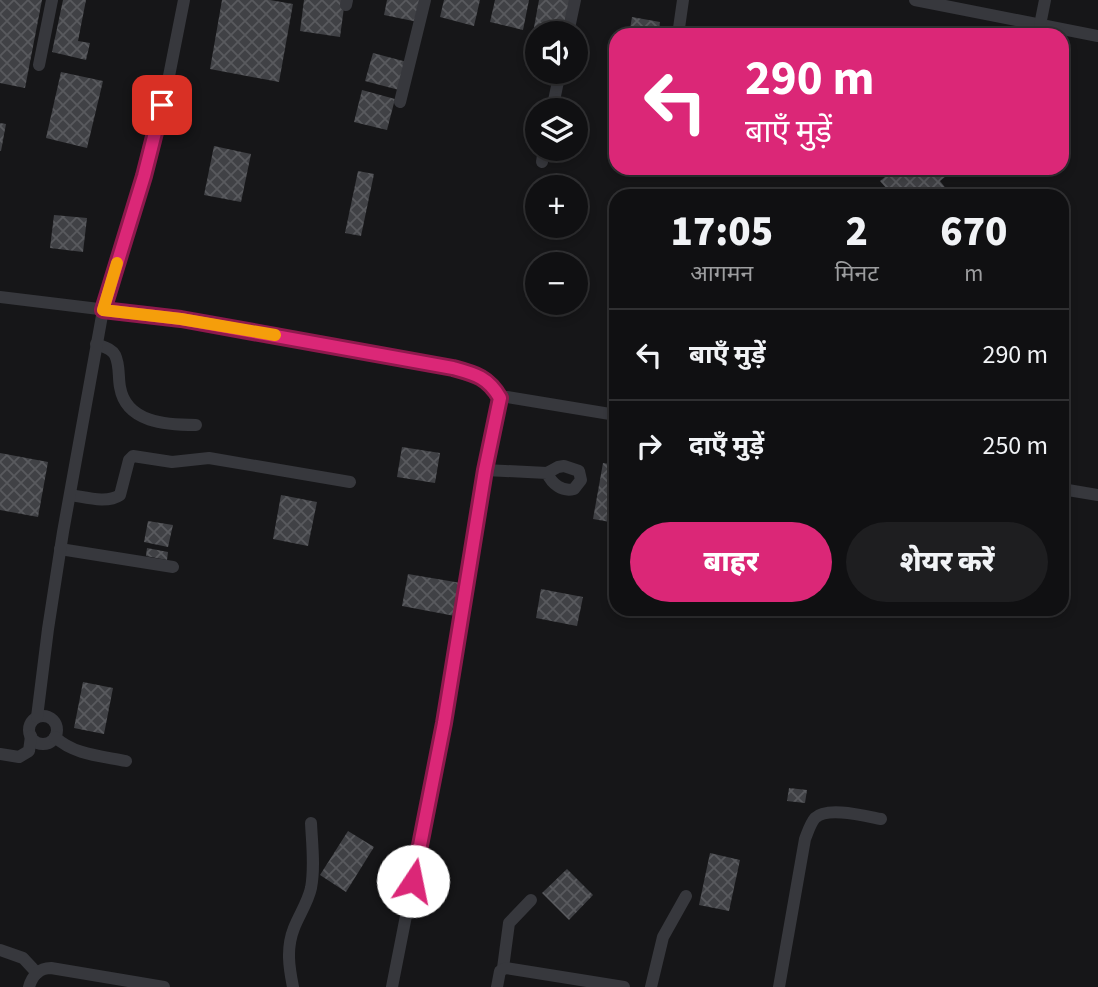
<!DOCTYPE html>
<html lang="hi">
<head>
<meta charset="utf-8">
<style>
	body { margin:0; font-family:"Source Sans 3","Noto Sans Devanagari",sans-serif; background:#1e1e20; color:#f1f3f6; height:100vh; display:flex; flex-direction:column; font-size:26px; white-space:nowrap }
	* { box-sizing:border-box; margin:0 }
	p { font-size:23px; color:#9c9d9f }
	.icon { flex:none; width:38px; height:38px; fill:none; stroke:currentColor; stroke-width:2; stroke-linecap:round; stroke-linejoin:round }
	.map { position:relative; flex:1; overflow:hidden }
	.side { position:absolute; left:609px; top:189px; width:460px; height:427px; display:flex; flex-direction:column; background:#101012; border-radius:21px; box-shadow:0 4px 10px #0003,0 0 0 2px #303032 }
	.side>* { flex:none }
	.top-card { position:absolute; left:609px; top:28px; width:460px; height:147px; border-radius:21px; box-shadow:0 4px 10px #0003,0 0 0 2px #303032; background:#db2777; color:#fff; overflow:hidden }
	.controls { position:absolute; left:525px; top:21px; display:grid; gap:14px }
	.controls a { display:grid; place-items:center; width:63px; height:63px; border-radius:50%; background:#101012; box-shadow:0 4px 10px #0003,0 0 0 2px #303032; font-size:35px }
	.pin { position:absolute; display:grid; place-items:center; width:60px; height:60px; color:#fff; margin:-30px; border-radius:14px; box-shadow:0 4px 10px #0006 }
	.me { position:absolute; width:77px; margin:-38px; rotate:11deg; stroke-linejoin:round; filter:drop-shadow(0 0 5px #0008) }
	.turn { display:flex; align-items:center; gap:24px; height:147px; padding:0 21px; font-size:32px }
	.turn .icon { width:91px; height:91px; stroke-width:2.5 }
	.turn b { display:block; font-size:49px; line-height:60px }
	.eta { display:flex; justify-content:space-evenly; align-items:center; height:119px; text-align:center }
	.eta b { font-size:42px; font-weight:800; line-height:49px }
	.primary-button { display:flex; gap:14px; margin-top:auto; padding:14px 21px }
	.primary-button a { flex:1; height:80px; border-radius:42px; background:#db2777; color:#fff; font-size:28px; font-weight:800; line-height:80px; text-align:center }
	.primary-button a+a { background:#1e1e20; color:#f1f3f6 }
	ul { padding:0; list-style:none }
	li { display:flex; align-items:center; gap:21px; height:91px; padding:0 21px; border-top:2px solid #303032 }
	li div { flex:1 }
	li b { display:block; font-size:26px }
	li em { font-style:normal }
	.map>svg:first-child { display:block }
</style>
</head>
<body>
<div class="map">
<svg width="1098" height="987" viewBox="0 0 1098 987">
	<defs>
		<pattern id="building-cross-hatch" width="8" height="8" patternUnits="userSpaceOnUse" patternTransform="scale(1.75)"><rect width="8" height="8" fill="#404145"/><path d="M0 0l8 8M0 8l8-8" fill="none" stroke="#595a5e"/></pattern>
	</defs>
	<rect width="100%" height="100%" fill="#161618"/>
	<g fill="url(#building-cross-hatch)">
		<polygon points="0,0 42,0 25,88 0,83"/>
		<polygon points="63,0 86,0 78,41 90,43 86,60 52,52"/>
		<polygon points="222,0 270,0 293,4 279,82 210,69"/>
		<polygon points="304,0 345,0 340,37 300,31"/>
		<polygon points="387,0 423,0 418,22 384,15"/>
		<polygon points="444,0 480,0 474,26 440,17"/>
		<polygon points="495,0 529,0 523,30 490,22"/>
		<polygon points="539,0 571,0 565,33 537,33 537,39 532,38"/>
		<polygon points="632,17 660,22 658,35 629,35"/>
		<polygon points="373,53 407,62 399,90 365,81"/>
		<polygon points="61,72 103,81 87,148 46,138"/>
		<polygon points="362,90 395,99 387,130 354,122"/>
		<polygon points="0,123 6,124 1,151 0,151"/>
		<polygon points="214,146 251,154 241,202 204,195"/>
		<polygon points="896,168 956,168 940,181 952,196 893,196 880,181"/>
		<polygon points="358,171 374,174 361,236 345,233"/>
		<polygon points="54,215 87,218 83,252 50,248"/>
		<polygon points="402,447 440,453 435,483 397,477"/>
		<polygon points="0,453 48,462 38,517 0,510"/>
		<polygon points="603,463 616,465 616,523 593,519"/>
		<polygon points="281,495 317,502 308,546 273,539"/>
		<polygon points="148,521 173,525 168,547 144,542"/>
		<polygon points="147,548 168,552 167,560 146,556"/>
		<polygon points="408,574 461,583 455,616 402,606"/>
		<polygon points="541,589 583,597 577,626 536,618"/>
		<polygon points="83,682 113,688 104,734 74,728"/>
		<polygon points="789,788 807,790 805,803 787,801"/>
		<polygon points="348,831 374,847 346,892 320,875"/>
		<polygon points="710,853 740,860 729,911 699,905"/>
		<polygon points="567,869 593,895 569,920 542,893"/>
	</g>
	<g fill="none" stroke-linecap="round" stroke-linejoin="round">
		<g stroke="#37383d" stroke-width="12">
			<polyline points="915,0 1098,36"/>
			<polyline points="346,5 347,0"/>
			<polyline points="1040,25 1045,0"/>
			<polyline points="568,33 575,0"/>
			<polyline points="678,35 683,0"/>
			<polyline points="39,65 52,0"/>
			<polyline points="400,102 425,0"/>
			<polyline points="552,110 560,72"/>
			<polyline points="542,162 544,149"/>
			<path d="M0,297L181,319L453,368C474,374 488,378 500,398L485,470L444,723L392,987"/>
			<path d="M96,344C103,347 111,348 115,355C120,365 118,377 120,387C126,423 167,425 196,425"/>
			<polyline points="500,398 507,397 616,415"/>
			<path d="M485,470L547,473L558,467L564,466L579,471L581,480L574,489C562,492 552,484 547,473"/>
			<polyline points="1062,489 1098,495"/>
			<path d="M70,495C85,497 107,504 120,495L129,460L133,456L172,462L209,458L350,482"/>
			<polyline points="60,549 173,567"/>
			<circle cx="43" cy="730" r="14"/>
			<polyline points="37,717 48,629 63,532 103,310 144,176 168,81 184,0"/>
			<path d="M55,737C74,755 102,756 126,761"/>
			<polyline points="0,754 19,757 29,751 31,736"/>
			<polyline points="0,950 23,958 37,973"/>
			<polyline points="503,968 509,923 531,900"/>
			<path d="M29,987C32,976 39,968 51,968L164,987"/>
			<path d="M293,987C289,967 286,948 294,928C299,915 308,902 311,888C315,867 312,844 311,823"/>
			<polyline points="497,987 500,971 506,968 624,987"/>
			<polyline points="651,987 663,937 686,896"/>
			<path d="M779,987L805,839C808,832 810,824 815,818C827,806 865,816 881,819"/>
		</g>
	</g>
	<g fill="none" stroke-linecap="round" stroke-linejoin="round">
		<defs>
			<path id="route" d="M162,105L144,176L103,310L181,319L453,368C475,374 488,377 500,398L485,470L444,723L413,881"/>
		</defs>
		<use href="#route" stroke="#8e194d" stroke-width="18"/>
		<use href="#route" stroke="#db2777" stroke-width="12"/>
		<polyline stroke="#f59e0b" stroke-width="12" points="117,263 103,310 181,319 275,335"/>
	</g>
</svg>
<div class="controls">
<a><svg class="icon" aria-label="sound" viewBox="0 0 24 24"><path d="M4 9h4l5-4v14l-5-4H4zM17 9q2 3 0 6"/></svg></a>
<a><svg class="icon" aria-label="layers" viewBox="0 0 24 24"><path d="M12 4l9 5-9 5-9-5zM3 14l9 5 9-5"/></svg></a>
<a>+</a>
<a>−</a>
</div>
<div class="pin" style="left:162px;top:105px;background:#d93025"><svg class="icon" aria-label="arrive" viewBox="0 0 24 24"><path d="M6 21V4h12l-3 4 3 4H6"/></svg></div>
<svg class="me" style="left:413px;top:881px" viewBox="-20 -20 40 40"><circle r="19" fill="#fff"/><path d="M0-13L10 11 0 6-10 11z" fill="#db2777"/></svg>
<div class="top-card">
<div class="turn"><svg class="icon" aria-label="left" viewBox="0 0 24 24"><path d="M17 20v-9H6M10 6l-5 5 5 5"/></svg><div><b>290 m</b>बाएँ मुड़ें</div></div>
</div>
<section class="side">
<div class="eta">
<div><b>17:05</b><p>आगमन</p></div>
<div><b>2</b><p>मिनट</p></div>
<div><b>670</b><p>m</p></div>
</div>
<ul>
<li><svg class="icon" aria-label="left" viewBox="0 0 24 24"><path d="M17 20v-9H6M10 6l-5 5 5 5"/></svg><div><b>बाएँ मुड़ें</b></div><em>290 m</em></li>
<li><svg class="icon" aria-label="right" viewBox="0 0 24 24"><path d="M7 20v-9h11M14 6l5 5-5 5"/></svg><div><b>दाएँ मुड़ें</b></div><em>250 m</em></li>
</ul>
<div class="primary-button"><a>बाहर</a><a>शेयर करें</a></div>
</section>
</div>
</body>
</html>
